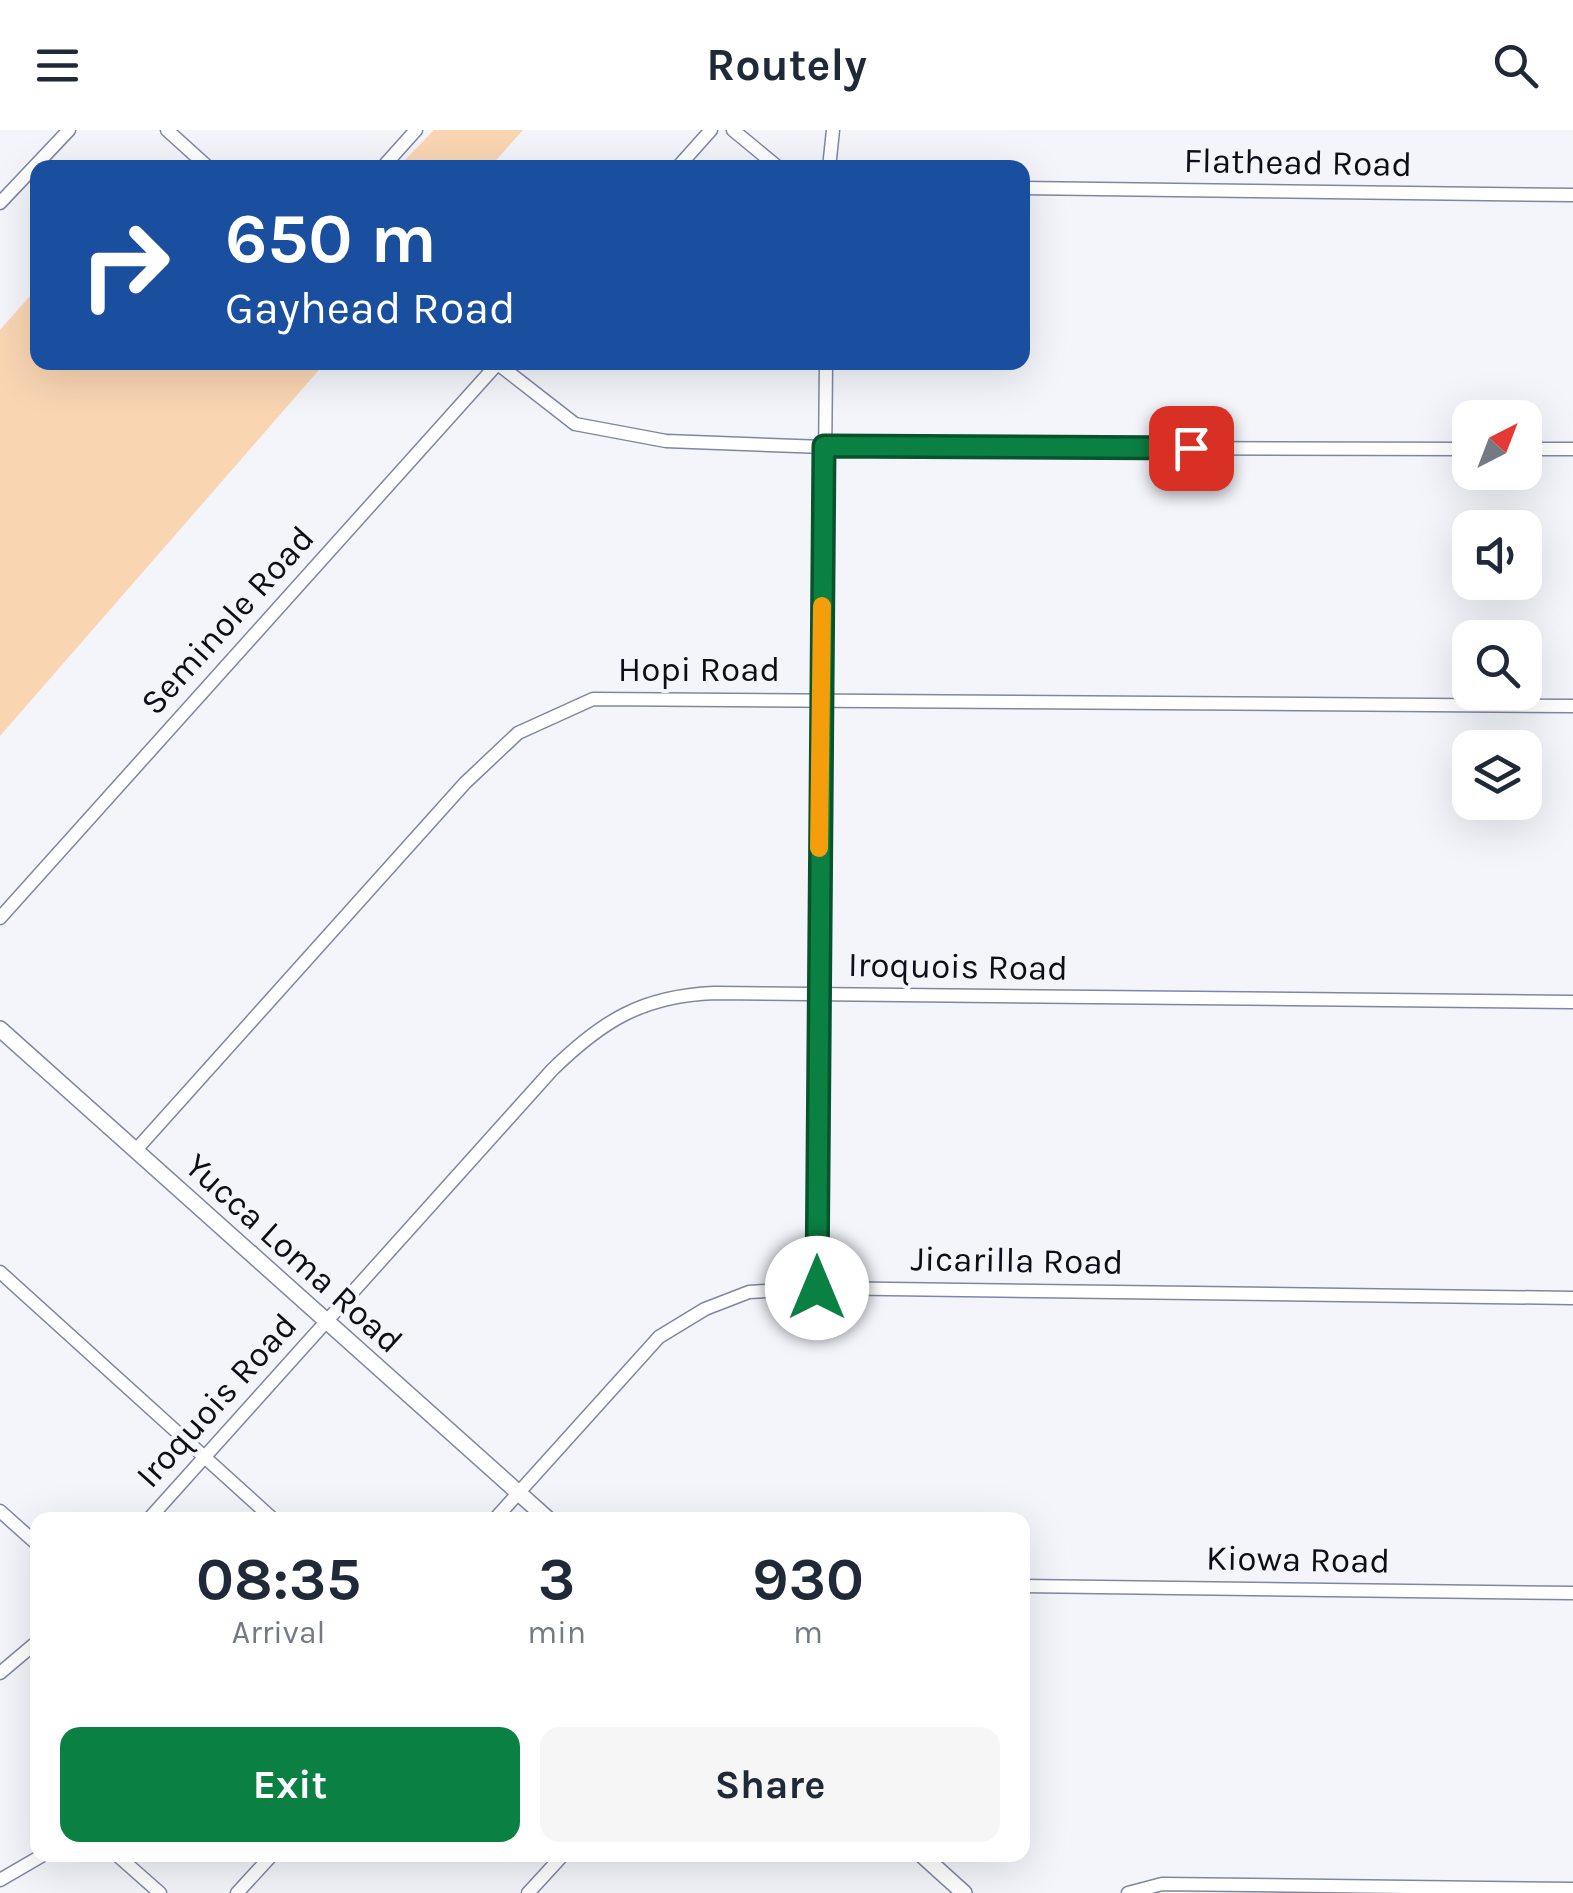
<!DOCTYPE html>
<html lang="en">
<head>
<meta charset="utf-8">
<style>
	body { margin:0; font-family:Karla,sans-serif; background:#f6f6f7; color:#1f2937; height:100vh; display:flex; flex-direction:column; font-size:38px; white-space:nowrap }
	* { box-sizing:border-box; margin:0 }
	p { font-size:32px; color:#747a83 }
	.icon { flex:none; width:55px; height:55px; fill:none; stroke:currentColor; stroke-width:2; stroke-linecap:round; stroke-linejoin:round }
	.map { position:relative; flex:1; overflow:hidden }
	.sheet { position:absolute; left:30px; top:1382px; width:1000px; height:350px; display:flex; flex-direction:column; background:#fff; border-radius:20px; box-shadow:0 10px 40px #0002 }
	.sheet>* { flex:none }
	.guide { position:absolute; left:30px; top:30px; width:1000px; height:210px; border-radius:20px; box-shadow:0 10px 40px #0002; background:#1a4fa0; color:#fff; overflow:hidden }
	.needle { width:65px; rotate:42deg }
	.controls { position:absolute; left:1452px; top:270px; display:grid; gap:20px }
	.controls a { display:grid; place-items:center; width:90px; height:90px; border-radius:20px; background:#fff; box-shadow:0 10px 40px #0002; font-size:50px }
	.pin { position:absolute; display:grid; place-items:center; width:85px; height:85px; color:#fff; margin:-42px; border-radius:20px; box-shadow:0 5px 15px #0006 }
	.me { position:absolute; width:110px; margin:-55px; rotate:0deg; stroke-linejoin:round; filter:drop-shadow(0 0 8px #0008) }
	.turn { display:flex; align-items:center; gap:35px; height:210px; padding:0 30px; font-size:45px }
	.turn .icon { width:130px; height:130px; stroke-width:2.5 }
	.turn b { display:block; font-size:70px; line-height:85px }
	.eta { display:flex; justify-content:space-evenly; align-items:center; height:170px; text-align:center }
	.eta b { font-size:60px; font-weight:700; line-height:70px }
	.primary-button { display:flex; gap:20px; margin-top:auto; padding:20px 30px }
	.primary-button a { flex:1; height:115px; border-radius:20px; background:#0b8043; color:#fff; font-size:40px; font-weight:700; line-height:115px; text-align:center }
	.primary-button a+a { background:#f6f6f7; color:#1f2937 }
	header { display:flex; justify-content:space-between; align-items:center; height:130px; padding:0 30px; background:#fff; font-size:45px; font-weight:700 }
	.map>svg:first-child { display:block }
</style>
</head>
<body>
<header><svg class="icon" aria-label="menu" viewBox="0 0 24 24"><path d="M4 6h16M4 12h16M4 18h16"/></svg>Routely<svg class="icon" aria-label="search" viewBox="0 0 24 24"><circle cx="10" cy="10" r="6"/><path d="M15 15l6 6"/></svg></header>
<div class="map">
<svg width="1573" height="1763" viewBox="0 0 1573 1763">
	<rect width="100%" height="100%" fill="#f3f5fb"/>
	<g fill="#f9d5b2">
		<polygon points="434,0 523,0 490,37 398,37"/>
		<polygon points="37,158 38,232 325,233 0,606 0,200"/>
	</g>
	<g fill="none" stroke-linecap="round" stroke-linejoin="round">
		<defs>
			<g id="minor">
				<polyline points="167,0 209,38"/>
				<polyline points="733,0 779,38"/>
				<polyline points="382,38 416,0"/>
				<polyline points="677,38 711,0"/>
				<polyline points="829,38 833,0"/>
				<polyline points="1022,58 1573,65"/>
				<polyline points="0,73 69,0"/>
				<polyline points="498,234 575,294 666,311 824,317 1470,319"/>
				<polyline points="1525,319 1573,319"/>
				<polyline points="0,788 499,232"/>
				<polyline points="135,1021 465,653 518,603 593,569 1573,576"/>
				<polyline points="0,1142 274,1390"/>
				<polyline points="817,1158 826,232"/>
				<polyline points="0,1381 38,1415"/>
				<path d="M148,1390L552,940C602,891 642,866 714,863L1573,872"/>
				<polyline points="494,1390 659,1207 705,1179 749,1162 817,1158 1573,1168"/>
				<polyline points="1022,1456 1573,1463"/>
				<polyline points="0,1543 38,1511"/>
				<polyline points="117,1725 160,1763"/>
				<polyline points="0,1750 43,1725"/>
				<polyline points="237,1763 272,1725"/>
				<polyline points="528,1763 563,1725"/>
				<polyline points="1128,1763 1162,1754 1573,1759"/>
			</g>
			<g id="major">
				<polyline points="0,899 549,1390"/>
				<polyline points="922,1725 964,1763"/>
			</g>
		</defs>
		<use href="#minor" stroke="#8086a2" stroke-width="15"/>
		<use href="#major" stroke="#8086a2" stroke-width="18"/>
		<use href="#minor" stroke="#fff" stroke-width="12"/>
		<use href="#major" stroke="#fff" stroke-width="15"/>
	</g>
	<g fill="none" stroke-linecap="round" stroke-linejoin="round">
		<defs>
			<polyline id="route" points="817,1158 824,316 1191,318"/>
		</defs>
		<use href="#route" stroke="#07532c" stroke-width="25"/>
		<use href="#route" stroke="#0b8043" stroke-width="18"/>
		<polyline stroke="#f59e0b" stroke-width="18" points="819,718 822,476"/>
	</g>
	<g text-anchor="middle" stroke-width="8" stroke-linejoin="round" paint-order="stroke">
		<g font-size="35" fill="#0c0e18" stroke="#f3f5fb">
			<text transform="translate(1298 32) rotate(1)" y="12">Flathead Road</text>
			<text transform="translate(227 490) rotate(-48)" y="12">Seminole Road</text>
			<text x="699" y="551">Hopi Road</text>
			<text transform="translate(958 836) rotate(1)" y="12">Iroquois Road</text>
			<text transform="translate(294 1123) rotate(42)" y="12">Yucca Loma Road</text>
			<text transform="translate(1017 1130) rotate(1)" y="12">Jicarilla Road</text>
			<text transform="translate(216 1270) rotate(-48)" y="12">Iroquois Road</text>
			<text transform="translate(1298 1429) rotate(1)" y="12">Kiowa Road</text>
		</g>
	</g>
</svg>
<div class="controls">
<a><svg class="needle" viewBox="-14 -14 28 28"><path d="M0-13l5 13h-10z" fill="#e53935"/><path d="M0 13l5-13h-10z" fill="#747a83"/></svg></a>
<a><svg class="icon" aria-label="sound" viewBox="0 0 24 24"><path d="M4 9h4l5-4v14l-5-4H4zM17 9q2 3 0 6"/></svg></a>
<a><svg class="icon" aria-label="search" viewBox="0 0 24 24"><circle cx="10" cy="10" r="6"/><path d="M15 15l6 6"/></svg></a>
<a><svg class="icon" aria-label="layers" viewBox="0 0 24 24"><path d="M12 4l9 5-9 5-9-5zM3 14l9 5 9-5"/></svg></a>
</div>
<div class="pin" style="left:1191px;top:318px;background:#d93025"><svg class="icon" aria-label="arrive" viewBox="0 0 24 24"><path d="M6 21V4h12l-3 4 3 4H6"/></svg></div>
<svg class="me" style="left:817px;top:1158px" viewBox="-20 -20 40 40"><circle r="19" fill="#fff"/><path d="M0-13L10 11 0 6-10 11z" fill="#0b8043"/></svg>
<div class="guide">
<div class="turn"><svg class="icon" aria-label="right" viewBox="0 0 24 24"><path d="M7 20v-9h11M14 6l5 5-5 5"/></svg><div><b>650 m</b>Gayhead Road</div></div>
</div>
<section class="sheet">
<div class="eta">
<div><b>08:35</b><p>Arrival</p></div>
<div><b>3</b><p>min</p></div>
<div><b>930</b><p>m</p></div>
</div>
<div class="primary-button"><a>Exit</a><a>Share</a></div>
</section>
</div>
</body>
</html>
